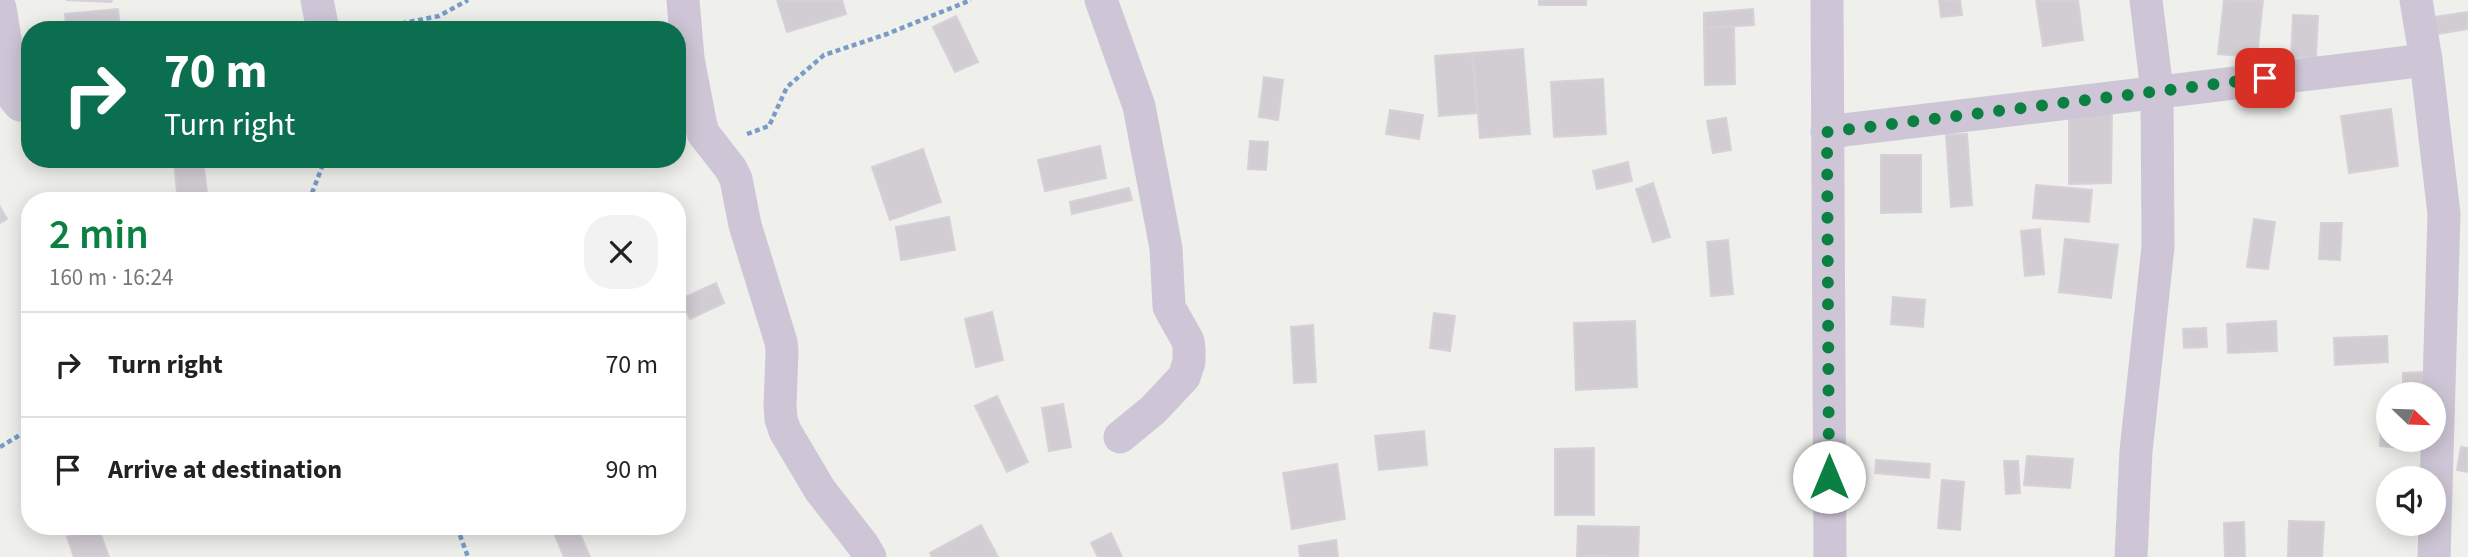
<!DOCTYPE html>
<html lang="en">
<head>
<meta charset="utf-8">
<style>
	body { margin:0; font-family:"Source Sans 3",sans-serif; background:#f2f2f2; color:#222; height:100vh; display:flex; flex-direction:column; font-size:26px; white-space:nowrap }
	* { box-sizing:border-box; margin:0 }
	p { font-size:23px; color:#767676 }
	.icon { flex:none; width:38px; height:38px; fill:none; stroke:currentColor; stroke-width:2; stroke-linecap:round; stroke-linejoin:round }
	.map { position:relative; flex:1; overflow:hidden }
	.side { position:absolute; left:21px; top:192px; width:665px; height:343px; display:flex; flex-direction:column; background:#fff; border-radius:28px; box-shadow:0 4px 18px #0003 }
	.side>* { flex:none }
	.banner { position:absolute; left:21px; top:21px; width:665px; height:147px; border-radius:28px; box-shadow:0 4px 18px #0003; background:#0b6e4f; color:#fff; overflow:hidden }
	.needle { width:46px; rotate:113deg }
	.controls { position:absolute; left:2376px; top:382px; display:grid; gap:14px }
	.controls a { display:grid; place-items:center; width:70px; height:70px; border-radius:50%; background:#fff; box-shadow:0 4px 18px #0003; font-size:35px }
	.pin { position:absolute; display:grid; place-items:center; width:60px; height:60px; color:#fff; margin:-30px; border-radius:14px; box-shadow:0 4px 10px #0006 }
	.me { position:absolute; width:77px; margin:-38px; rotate:0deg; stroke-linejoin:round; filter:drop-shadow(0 0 5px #0008) }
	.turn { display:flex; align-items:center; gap:24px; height:147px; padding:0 28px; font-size:32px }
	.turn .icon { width:91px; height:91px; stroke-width:2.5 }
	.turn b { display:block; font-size:49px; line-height:60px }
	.round { display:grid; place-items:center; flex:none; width:74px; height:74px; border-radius:28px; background:#f2f2f2 }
	.overview { display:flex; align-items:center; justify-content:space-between; height:119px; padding:0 28px }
	h1 { font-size:42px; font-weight:600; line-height:52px; color:#0b8043 }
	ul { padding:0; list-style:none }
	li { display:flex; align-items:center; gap:21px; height:105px; padding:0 28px; border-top:2px solid #e0e0e0 }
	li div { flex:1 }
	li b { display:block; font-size:26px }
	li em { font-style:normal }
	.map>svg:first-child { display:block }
</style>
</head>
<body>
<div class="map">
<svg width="2468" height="557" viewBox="0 0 2468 557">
	<rect width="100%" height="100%" fill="#efefec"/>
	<g fill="#d2ccd3" stroke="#d6d1d8" stroke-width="2">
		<polygon points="66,0 112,0 111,2"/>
		<polygon points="777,0 842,0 846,14 787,32"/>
		<rect x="1539" y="0" width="47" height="5"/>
		<polygon points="1939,0 1960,0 1962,15 1941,17"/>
		<polygon points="2036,0 2078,0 2083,40 2043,46"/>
		<polygon points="2224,0 2263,0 2257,57 2218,54"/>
		<polygon points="118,9 120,30 66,30 65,14"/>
		<polygon points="1753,9 1754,25 1704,28 1704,13"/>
		<polygon points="2468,12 2468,29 2437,34 2434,17"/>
		<polygon points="2293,15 2318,16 2316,58 2291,57"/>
		<polygon points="956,16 978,62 955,72 933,27"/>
		<polygon points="1734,27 1735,84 1705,85 1704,28"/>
		<polygon points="1523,49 1530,134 1480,138 1473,53"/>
		<polygon points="1472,53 1477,113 1439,116 1435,56"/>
		<polygon points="1264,77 1283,80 1278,120 1259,117"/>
		<polygon points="1603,79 1606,134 1554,137 1551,82"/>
		<polygon points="2391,109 2398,166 2349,173 2341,116"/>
		<polygon points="1390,110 1423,115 1419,139 1386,134"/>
		<polygon points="2069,112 2112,112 2111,183 2069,184"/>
		<polygon points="1726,118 1731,150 1713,153 1707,121"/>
		<polygon points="1967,134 1972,205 1951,207 1946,135"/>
		<polygon points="1250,141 1268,142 1266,170 1248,169"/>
		<polygon points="1100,146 1106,178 1045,191 1038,160"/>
		<polygon points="923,149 941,202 890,220 872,167"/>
		<polygon points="1881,155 1921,155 1921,212 1881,213"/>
		<polygon points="203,159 208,201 178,201 174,162"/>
		<rect x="588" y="159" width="27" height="3"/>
		<polygon points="1628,162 1632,181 1597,189 1593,171"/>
		<polygon points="1653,183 1670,237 1653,242 1636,189"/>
		<polygon points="2036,185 2092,190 2089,222 2033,218"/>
		<polygon points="1129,188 1132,200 1072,214 1070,202"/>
		<polygon points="0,207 7,219 0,223"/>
		<polygon points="949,217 955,250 901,260 896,227"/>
		<polygon points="2254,219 2275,222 2268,269 2247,267"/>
		<polygon points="2321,223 2342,223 2340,260 2319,259"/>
		<polygon points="2040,229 2044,274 2025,276 2021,231"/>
		<polygon points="2065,239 2118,245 2111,298 2059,292"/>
		<polygon points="1728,240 1733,294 1711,296 1707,242"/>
		<polygon points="716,283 724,303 690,319 681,299"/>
		<polygon points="1893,297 1925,300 1923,327 1891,324"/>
		<polygon points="992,312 1003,360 976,367 965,319"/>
		<polygon points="1434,313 1455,316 1450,351 1430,348"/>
		<polygon points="1635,321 1637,387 1576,390 1574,323"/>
		<polygon points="2276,321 2277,351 2228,353 2227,324"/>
		<polygon points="1313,325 1316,382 1294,383 1291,327"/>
		<polygon points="2206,328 2207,347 2184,348 2183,329"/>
		<polygon points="2387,336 2388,362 2335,365 2334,338"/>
		<polygon points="2423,372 2422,384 2403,384 2403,373"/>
		<polygon points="997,396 1028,462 1007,472 975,406"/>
		<polygon points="2383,399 2389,399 2389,439 2417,439 2416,449 2380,446"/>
		<polygon points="1063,404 1071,447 1049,451 1042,408"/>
		<polygon points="1424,431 1427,465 1379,470 1375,436"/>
		<polygon points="2461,447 2468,448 2468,472 2457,470"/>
		<polygon points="1594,448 1594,515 1555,515 1555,449"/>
		<polygon points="2027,456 2073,459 2070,488 2024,485"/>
		<polygon points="1876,460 1930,464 1929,478 1875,473"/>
		<polygon points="2004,461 2018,461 2020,493 2006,494"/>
		<polygon points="1337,464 1345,519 1292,529 1283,473"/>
		<polygon points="1942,480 1964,482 1960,530 1938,528"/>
		<polygon points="2289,521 2324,522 2322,557 2288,557"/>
		<polygon points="2244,522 2245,557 2225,557 2224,523"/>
		<polygon points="981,525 998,557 932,557 930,553"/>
		<polygon points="1578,526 1639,527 1638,557 1577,556"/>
		<polygon points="98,527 109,557 74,557 67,537"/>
		<polygon points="563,527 577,527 590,557 564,557 553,531"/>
		<polygon points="1111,533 1122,557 1098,557 1091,543"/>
		<polygon points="1336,540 1338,557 1300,557 1299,546"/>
	</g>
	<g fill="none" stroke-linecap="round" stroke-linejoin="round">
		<g stroke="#789cc6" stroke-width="4.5" stroke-dasharray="5 3.5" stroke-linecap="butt">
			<polyline points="368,30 439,16 468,0"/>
			<polyline points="747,134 769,126 787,87 824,55 887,34 971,0"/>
			<polyline points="309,201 325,159"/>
			<polyline points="0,447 30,429"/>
			<polyline points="457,527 468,557"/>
		</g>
		<g stroke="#cec6d6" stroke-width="33">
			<polyline points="317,0 323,30"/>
			<polyline points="683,0 688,58 700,121 703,133 731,169 736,179 745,225 781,342 782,351 780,405 781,419 785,431 820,490 863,545 870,557"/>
			<polyline points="1101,0 1139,106 1166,248 1169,307 1188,341 1189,349 1189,362 1184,377 1153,410 1120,437"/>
			<polyline points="1827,0 1830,557"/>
			<polyline points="2416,0 2426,60 2444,214 2434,557"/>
			<polyline points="0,8 15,99 20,105"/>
			<polyline points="1827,132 2426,60"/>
			<polyline points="2131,557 2136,451 2158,247 2157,91 2146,0"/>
		</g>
	</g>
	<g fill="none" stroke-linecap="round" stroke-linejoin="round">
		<polyline stroke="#0b8043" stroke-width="12" stroke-dasharray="0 21.6" points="1829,477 1827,132 2265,78"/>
	</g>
</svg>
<div class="controls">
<a><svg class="needle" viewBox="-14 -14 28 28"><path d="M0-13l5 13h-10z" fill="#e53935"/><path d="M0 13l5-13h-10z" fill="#767676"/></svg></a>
<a><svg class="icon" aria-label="sound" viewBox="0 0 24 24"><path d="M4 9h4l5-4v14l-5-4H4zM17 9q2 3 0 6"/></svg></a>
</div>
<div class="pin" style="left:2265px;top:78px;background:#d93025"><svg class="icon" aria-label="arrive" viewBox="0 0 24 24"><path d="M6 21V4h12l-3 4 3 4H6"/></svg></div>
<svg class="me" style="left:1829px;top:477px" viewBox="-20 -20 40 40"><circle r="19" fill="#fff"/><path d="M0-13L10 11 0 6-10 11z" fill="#0b8043"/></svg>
<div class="banner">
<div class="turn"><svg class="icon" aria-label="right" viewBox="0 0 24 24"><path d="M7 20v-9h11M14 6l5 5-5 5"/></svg><div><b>70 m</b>Turn right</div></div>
</div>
<section class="side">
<div class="overview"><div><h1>2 min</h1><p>160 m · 16:24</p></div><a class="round"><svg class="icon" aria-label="close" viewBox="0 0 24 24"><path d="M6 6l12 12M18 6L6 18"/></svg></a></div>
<ul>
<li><svg class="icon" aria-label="right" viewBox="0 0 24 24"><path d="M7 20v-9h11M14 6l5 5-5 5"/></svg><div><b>Turn right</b></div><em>70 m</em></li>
<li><svg class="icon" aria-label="arrive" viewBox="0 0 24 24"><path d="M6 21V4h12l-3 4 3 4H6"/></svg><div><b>Arrive at destination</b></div><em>90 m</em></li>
</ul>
</section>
</div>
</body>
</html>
